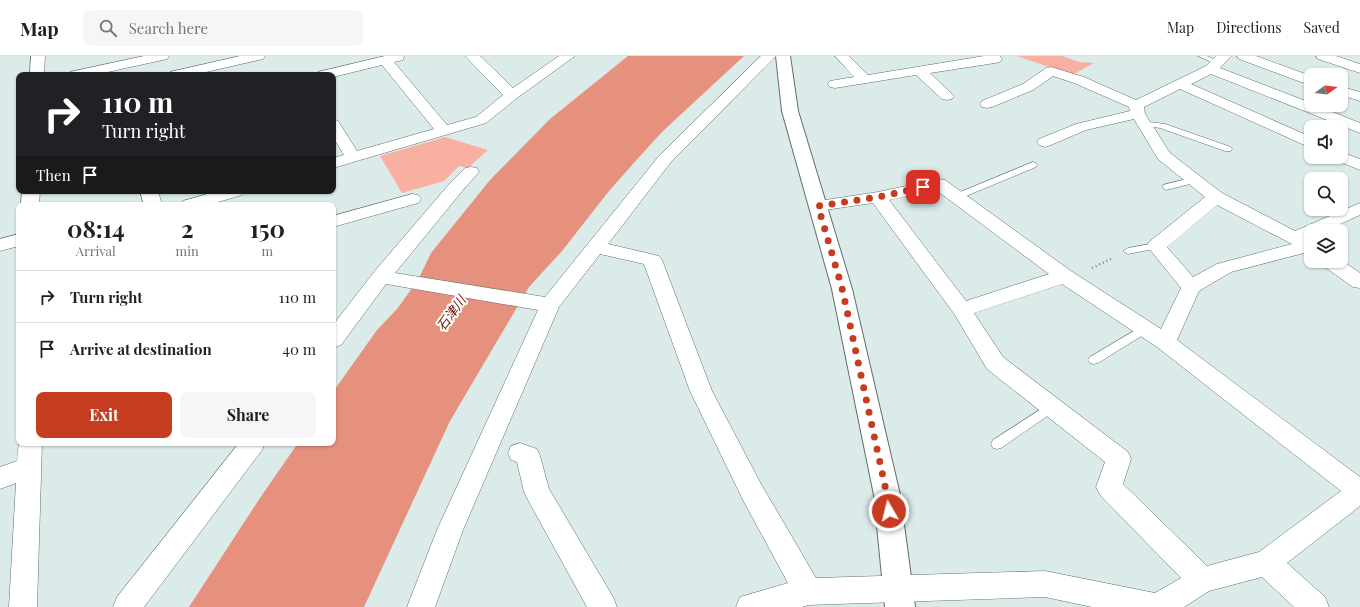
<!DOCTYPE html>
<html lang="en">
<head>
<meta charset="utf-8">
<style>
	body { margin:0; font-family:"Playfair Display","Noto Sans JP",serif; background:#f6f6f6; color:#202124; height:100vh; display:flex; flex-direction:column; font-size:15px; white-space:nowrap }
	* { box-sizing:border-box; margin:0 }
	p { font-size:13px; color:#757577 }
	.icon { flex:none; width:22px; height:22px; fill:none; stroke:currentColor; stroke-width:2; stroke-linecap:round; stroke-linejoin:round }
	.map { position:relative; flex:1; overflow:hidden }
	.panel { position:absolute; left:16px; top:146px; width:320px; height:244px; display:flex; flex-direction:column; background:#fff; border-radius:8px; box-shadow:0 1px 3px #0004 }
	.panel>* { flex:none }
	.top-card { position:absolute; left:16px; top:16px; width:320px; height:122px; border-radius:8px; box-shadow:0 1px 3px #0004; background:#202124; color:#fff; overflow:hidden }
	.needle { width:26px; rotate:76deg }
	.buttons { position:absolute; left:1304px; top:12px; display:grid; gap:8px }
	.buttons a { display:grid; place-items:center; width:44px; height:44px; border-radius:8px; background:#fff; box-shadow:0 1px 3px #0004; font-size:20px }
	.pin { position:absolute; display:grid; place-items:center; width:34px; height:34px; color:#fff; margin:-17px; border-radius:8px; box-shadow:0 2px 6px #0006 }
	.me { position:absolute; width:44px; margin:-22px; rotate:352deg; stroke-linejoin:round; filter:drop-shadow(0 0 3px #0008) }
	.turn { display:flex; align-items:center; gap:14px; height:84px; padding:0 20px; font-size:18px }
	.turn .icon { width:52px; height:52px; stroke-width:2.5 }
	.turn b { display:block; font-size:28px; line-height:34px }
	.then { display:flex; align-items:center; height:38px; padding:0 20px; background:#0003; gap:8px; font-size:15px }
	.eta { display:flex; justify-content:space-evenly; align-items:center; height:68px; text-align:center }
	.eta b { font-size:24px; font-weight:700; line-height:28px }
	.cta { display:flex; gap:8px; margin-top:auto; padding:8px 20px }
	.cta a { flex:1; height:46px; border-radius:8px; background:#c63c20; color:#fff; font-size:16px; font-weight:700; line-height:46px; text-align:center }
	.cta a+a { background:#f6f6f6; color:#202124 }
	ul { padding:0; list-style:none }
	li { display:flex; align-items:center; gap:12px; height:52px; padding:0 20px; border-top:1px solid #e0e0e0 }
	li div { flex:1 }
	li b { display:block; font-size:15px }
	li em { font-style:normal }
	header { display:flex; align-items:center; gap:24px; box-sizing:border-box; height:56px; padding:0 20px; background:#fff; border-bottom:1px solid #e0e0e0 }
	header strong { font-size:19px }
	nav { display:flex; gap:22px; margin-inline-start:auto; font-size:14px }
	.search { width:280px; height:36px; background:#f6f6f6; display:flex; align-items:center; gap:10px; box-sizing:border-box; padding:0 14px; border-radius:8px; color:#757577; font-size:15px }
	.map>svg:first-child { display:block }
</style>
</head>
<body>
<header>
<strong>Map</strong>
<div class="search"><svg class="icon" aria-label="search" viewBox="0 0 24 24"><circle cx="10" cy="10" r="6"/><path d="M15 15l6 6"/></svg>Search here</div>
<nav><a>Map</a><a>Directions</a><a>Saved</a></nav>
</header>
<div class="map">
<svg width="1360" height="551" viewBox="0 0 1360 551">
	<rect width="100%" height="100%" fill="#dbebea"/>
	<g fill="#f9b0a0">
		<polygon points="1017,0 1062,0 1079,6 1094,7 1072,19"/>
		<polygon points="445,81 488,94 468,112 459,110 444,125 402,137 380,100"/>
	</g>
	<polygon fill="#e6917e" points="628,0 744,0 663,75 640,100 609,135 562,195 529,231 450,365 364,551 189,551 260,442 298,387 333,387 333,336 377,274 397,253 418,224 431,197 490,124 550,63"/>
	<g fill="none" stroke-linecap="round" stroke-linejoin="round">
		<defs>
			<g id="service">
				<polygon points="1198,0 1207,0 1222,7 1218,9 1216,8"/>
				<polygon points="1141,65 1165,68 1231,91 1232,93 1231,95 1225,95 1160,72 1141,69"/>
				<polygon points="1033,106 1036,107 1037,109 1036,111 959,143 953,143 951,141 953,139"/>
				<polygon points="1195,121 1198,122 1199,124 1198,126 1166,134 1162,131 1163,129"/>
				<polygon points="1156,187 1161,190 1159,192 1128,198 1123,195 1128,192"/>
				<polygon points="1144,269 1148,270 1149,273 1148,276 1098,307 1094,308 1090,307 1088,304 1090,301"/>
				<polygon points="1052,346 1056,348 1058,351 1056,354 1001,392 997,393 993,392 991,388 993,384"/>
			</g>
			<g id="minor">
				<polygon points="31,0 45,0 44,19 30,19"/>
				<polygon points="144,0 169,0 167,3 94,19 68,19 70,16"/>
				<polygon points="240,0 265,0 263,3 193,19 168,19 170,16"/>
				<polygon points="385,0 404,0 403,4 394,6 447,69 476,61 503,39 465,0 480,0 513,32 559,0 575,0 517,42 486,67 333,112 333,102 344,99 333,81 333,63 338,65 357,95 434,73 382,9 333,21 333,19 316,19 318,16"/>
				<path d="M761,0H776L671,106L608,188L659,200L662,204L712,335L761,428L816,522L1045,515L1155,537L1181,522L1100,439L1096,431L1105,406L987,313L955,259L873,147L818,155L812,154L809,150L812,146L878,136L939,123L945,124L1071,215L1161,273L1181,232L1147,190L1149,186L1205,141L1158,103L1134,63L1086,74L1051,89L1045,91L1039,89L1037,86L1039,83L1076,68L1130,55L1129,51L1074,27L1053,20L1033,34L992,51L987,52L982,51L980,48L982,45L1023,28L1046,12L1051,11L1084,21L1136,44L1206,10L1216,0H1231L1220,12L1311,47V49H1315L1360,67V77L1211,18L1191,28L1311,81V92L1180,33L1144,51L1145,58L1170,97L1222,137L1295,175L1360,147V159L1325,175H1311V182L1309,183L1311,184V199L1304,197L1231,216L1199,235L1177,284L1360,421V450L1287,507L1325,541L1329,551H1294L1262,521L1209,535L1184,551H1092L1045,541L808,549L802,551H736L740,541L788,527L743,444L690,335L644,208L600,198L559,251L463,474L435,551H407L437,474L538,254L386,228L341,289L333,292V269L374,216L451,126L465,112L471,111L477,112L479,116L463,134L395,217L545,241L659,100ZM936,134L1049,218L966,245L889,144ZM1217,149L1288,186L1292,188L1217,208L1193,221L1167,191ZM1062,228L1157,291L1341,435L1259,496L1207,510L1123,428L1131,403L1128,396L1003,301L974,257Z"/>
				<polygon points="835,0 849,0 868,19 984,0 1000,0 1002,3 1000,6 995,7 930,17 954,40 952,43 947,44 942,43 916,19 835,32 830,31 828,28 830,25 854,21"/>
				<polygon points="1237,0 1256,0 1311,20 1311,26 1306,27 1301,26 1239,3"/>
				<polygon points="1316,0 1336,0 1360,8 1360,17 1318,3"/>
				<polygon points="1349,33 1360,36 1360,45 1344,40 1342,37 1344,34"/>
				<polygon points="1341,96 1360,103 1360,114 1335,104 1333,101 1341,101"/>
				<polygon points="22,135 40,135 39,149 21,149"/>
				<polygon points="140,135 158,135 162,149 144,149"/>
				<polygon points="218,135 245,135 242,139 208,149 180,149 183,145"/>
				<polygon points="412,138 418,139 421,143 418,147 333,171 333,160"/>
				<polygon points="19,178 19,190 0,195 0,183"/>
				<polygon points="1341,204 1360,217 1360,232 1353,231 1322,209 1319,205"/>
				<polygon points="19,385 19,387 42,387 37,551 9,551 16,427 0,433 0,411 17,405"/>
				<polygon points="239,387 265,387 262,394 144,551 113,551 117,541"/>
				<polygon points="520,387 537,393 540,400 549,433 613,541 617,551 587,551 528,444 524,436 517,406 511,404 508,397 511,390"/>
			</g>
			<polygon id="secondary" points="776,0 790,0 798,55 852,233 900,439 915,551 885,551 874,439 832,233 782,55"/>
		</defs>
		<use href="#service" stroke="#606d6d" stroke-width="1"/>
		<use href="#minor" stroke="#606d6d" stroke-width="1"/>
		<use href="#secondary" stroke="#606d6d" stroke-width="2"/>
		<polyline stroke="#7d8887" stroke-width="2.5" stroke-dasharray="1 3" stroke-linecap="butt" points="1092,212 1113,202"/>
		<use href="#service" fill="#fff" fill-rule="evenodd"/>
		<use href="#minor" fill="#fff" fill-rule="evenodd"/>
		<use href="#secondary" fill="#fff" fill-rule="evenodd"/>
	</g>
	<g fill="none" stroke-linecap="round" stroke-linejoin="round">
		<polyline stroke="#c63c20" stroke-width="7" stroke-dasharray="0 12.6" points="889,455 887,439 842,232 818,150 878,141 923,131"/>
	</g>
	<g text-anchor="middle" stroke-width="4" stroke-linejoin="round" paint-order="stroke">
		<g font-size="13" font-style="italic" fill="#781300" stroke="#fff">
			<text transform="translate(451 257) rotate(-54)" y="5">石津川</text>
		</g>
	</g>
</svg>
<div class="buttons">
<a><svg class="needle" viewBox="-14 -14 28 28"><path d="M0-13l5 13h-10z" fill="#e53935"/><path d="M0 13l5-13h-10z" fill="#757577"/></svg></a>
<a><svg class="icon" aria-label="sound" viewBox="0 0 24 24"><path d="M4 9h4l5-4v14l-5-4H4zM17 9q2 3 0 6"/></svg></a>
<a><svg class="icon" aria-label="search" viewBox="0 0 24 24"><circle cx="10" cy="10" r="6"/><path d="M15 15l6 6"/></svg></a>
<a><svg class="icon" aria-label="layers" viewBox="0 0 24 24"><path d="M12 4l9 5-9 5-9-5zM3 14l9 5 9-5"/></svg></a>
</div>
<div class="pin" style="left:923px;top:131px;background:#d93025"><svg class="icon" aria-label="arrive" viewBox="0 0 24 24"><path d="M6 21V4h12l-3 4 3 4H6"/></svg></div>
<svg class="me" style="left:889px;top:455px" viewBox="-20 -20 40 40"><circle r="17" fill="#c63c20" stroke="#fff" stroke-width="3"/><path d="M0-11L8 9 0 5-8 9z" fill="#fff"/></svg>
<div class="top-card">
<div class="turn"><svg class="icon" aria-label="right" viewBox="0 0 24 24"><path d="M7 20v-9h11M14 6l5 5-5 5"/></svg><div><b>110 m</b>Turn right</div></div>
<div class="then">Then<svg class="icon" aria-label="arrive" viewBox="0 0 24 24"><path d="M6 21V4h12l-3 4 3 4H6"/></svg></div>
</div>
<section class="panel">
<div class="eta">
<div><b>08:14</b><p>Arrival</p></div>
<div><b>2</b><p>min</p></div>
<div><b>150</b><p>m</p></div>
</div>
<ul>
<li><svg class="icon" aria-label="right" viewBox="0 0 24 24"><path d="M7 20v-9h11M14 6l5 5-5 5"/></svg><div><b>Turn right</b></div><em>110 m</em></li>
<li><svg class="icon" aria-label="arrive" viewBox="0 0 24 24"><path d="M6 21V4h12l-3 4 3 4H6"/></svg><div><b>Arrive at destination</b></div><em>40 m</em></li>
</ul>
<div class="cta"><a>Exit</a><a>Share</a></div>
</section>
</div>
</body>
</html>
